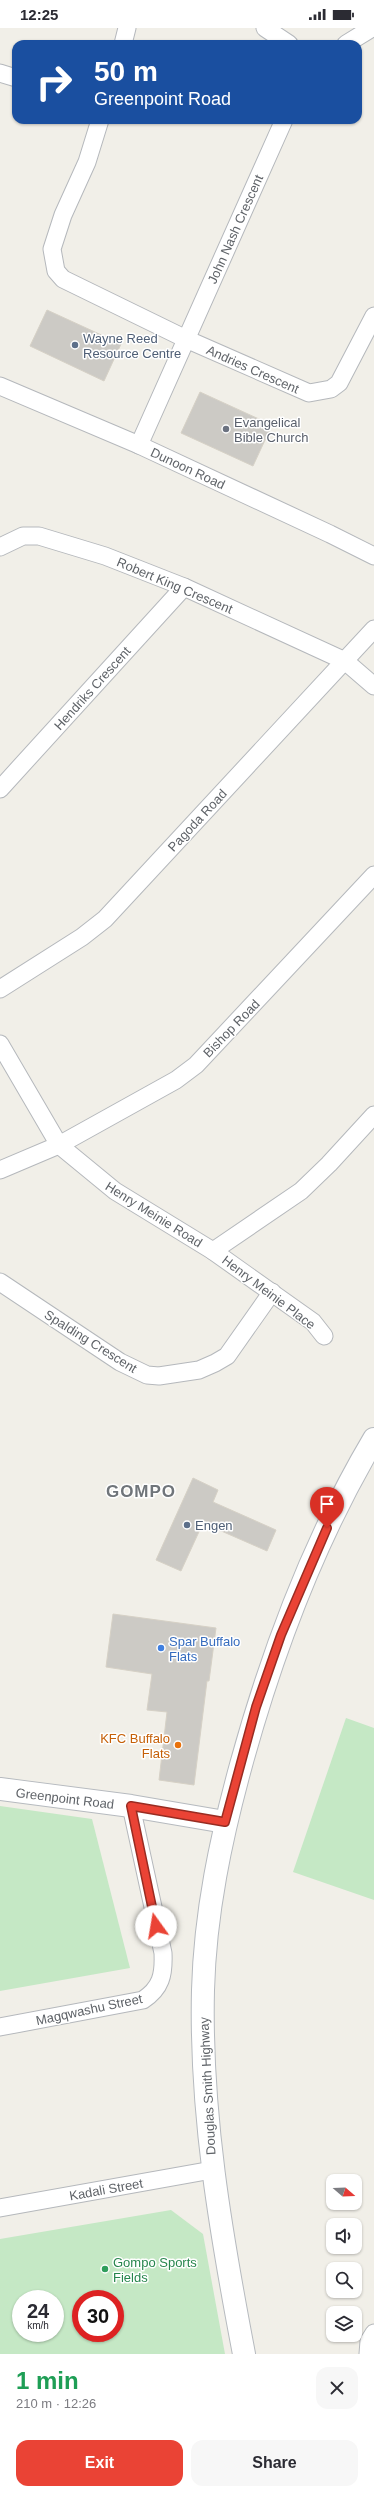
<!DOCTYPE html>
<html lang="en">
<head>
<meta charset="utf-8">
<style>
	body { margin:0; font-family:Helvetica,sans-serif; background:#f7f7f7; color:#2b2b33; height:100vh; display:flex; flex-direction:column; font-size:15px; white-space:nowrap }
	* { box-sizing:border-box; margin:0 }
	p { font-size:13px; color:#7c7c81 }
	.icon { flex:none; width:22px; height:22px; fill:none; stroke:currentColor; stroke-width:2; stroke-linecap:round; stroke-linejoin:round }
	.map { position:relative; height:2326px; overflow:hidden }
	.sheet { display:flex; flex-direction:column; background:#fff; flex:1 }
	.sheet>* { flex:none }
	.banner { position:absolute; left:12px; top:12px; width:350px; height:84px; border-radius:12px; box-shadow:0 1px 3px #0004; background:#1a4fa0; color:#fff; overflow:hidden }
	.needle { width:26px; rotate:109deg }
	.buttons { position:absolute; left:326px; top:2146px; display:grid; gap:8px }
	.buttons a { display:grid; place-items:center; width:36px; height:36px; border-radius:8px; background:#fff; box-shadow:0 1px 3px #0004; font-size:20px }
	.speed { position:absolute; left:12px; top:2262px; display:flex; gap:8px; font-size:20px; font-weight:700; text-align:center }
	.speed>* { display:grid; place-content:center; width:52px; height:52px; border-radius:50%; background:#fff; box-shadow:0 1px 3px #0004; line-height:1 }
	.speed small { font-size:10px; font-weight:400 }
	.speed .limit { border:6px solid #d22; background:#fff; color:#111 }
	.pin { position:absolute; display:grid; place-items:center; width:34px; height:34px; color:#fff; margin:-41px -17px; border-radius:50% 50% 50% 0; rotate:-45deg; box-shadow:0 0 4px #0007 }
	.pin .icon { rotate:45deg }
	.me { position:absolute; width:44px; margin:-22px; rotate:347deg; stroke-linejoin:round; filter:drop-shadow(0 0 3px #0008) }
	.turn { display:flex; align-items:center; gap:14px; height:84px; padding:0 16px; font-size:18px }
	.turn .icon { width:52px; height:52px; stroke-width:2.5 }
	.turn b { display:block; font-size:28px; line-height:34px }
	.round { display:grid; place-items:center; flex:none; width:42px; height:42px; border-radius:12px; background:#f7f7f7 }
	.summary { display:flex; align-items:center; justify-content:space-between; height:68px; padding:0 16px }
	h1 { font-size:24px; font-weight:700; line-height:30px; color:#1e9e55 }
	.cta { display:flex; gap:8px; margin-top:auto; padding:8px 16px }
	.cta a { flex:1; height:46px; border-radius:12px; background:#ea4335; color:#fff; font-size:16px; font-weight:700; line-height:46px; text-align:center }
	.cta a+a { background:#f7f7f7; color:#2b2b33 }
	.status { display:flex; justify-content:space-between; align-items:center; height:28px; padding:0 20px; background:#fff; direction:ltr }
	.status svg { height:11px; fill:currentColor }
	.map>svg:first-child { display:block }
</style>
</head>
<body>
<div class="status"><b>12:25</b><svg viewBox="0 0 49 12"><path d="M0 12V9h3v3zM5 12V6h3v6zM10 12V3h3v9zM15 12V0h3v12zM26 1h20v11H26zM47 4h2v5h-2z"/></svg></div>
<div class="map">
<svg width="374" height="2326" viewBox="0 0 374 2326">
	<rect width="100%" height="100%" fill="#f1efe8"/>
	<g fill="#c5e8c5" fill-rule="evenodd">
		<polygon points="346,1690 374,1700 374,1872 293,1844"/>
		<polygon points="0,1778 92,1791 130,1940 0,1963"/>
		<path d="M171,2182L203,2206L225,2326H0V2211ZM21,2271H55V2305H21ZM81,2271H115V2305H81Z"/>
	</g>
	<g fill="#cccac5" stroke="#d6d1c6">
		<polygon points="47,282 121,316 104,353 30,318"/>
		<polygon points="200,364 272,397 253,438 181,405"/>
		<polygon points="193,1450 218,1462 213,1474 276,1502 267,1523 203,1495 181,1543 156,1532"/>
		<polygon points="113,1586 216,1600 209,1653 207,1653 194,1757 159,1752 167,1684 147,1682 152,1646 106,1639"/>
	</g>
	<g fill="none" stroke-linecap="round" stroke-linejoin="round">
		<defs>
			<g id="street">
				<polyline points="265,0 289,16"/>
				<polyline points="123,16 127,0"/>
				<polyline points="346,16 372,0"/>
				<polyline points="0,45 16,50"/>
				<polyline points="100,92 87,134 63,187 52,221 56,243 63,251 186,311 309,365 331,361 339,355 374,288"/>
				<polyline points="0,358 139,417 330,506 374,528"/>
				<polyline points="139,417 284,92"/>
				<polyline points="0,519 23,508 39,508 105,528 184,559 345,633 374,658"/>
				<polyline points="0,761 184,559"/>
				<polyline points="0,961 82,909 105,891 374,601"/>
				<polyline points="0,1016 59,1117 115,1163 213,1223 301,1163 329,1136 374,1087"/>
				<polyline points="0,1142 59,1117 176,1052 196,1037 374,847"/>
				<polyline points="213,1223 313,1294 324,1308"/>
				<polyline points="0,1254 120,1334 147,1347 159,1348 199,1342 215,1335 227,1328 272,1264"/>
				<path d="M0,1999L143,1972C161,1960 164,1947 163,1925L131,1778"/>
				<polyline points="0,2180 212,2142"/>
				<polyline points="368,2326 369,2313 374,2305"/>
			</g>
			<g id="secondary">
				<polyline points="0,1761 131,1778 225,1794"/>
				<path d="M244,2326C221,2206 200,2085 203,1962C205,1885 221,1810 241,1737C272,1624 314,1512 374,1411"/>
			</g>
		</defs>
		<use href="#street" stroke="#b5b8bc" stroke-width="19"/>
		<use href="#secondary" stroke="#b6babf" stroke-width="24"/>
		<use href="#street" stroke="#fff" stroke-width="17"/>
		<use href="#secondary" stroke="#fff" stroke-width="22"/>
	</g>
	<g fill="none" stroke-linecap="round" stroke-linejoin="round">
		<defs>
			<polyline id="route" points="156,1898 131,1778 225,1794 256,1679 281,1607 327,1500"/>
		</defs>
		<use href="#route" stroke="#982c22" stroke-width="10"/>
		<use href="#route" stroke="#ea4335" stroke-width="7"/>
	</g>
	<g fill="#5c6f8a" stroke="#fff" stroke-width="1.5">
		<circle cx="75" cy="317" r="4"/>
		<circle cx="187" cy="1497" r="4"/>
	</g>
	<circle fill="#6b7280" stroke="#fff" stroke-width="1.5" cx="226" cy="401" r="4"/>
	<circle fill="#3f7fe0" stroke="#fff" stroke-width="1.5" cx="161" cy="1620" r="4"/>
	<circle fill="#e8710a" stroke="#fff" stroke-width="1.5" cx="178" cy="1717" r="4"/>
	<circle fill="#2e9e5b" stroke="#fff" stroke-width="1.5" cx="105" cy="2241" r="4"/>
	<g text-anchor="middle" stroke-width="3" stroke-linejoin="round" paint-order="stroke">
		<g font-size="13" fill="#5f6368" stroke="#fff">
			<text transform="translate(235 201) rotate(-66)" y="5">John Nash Crescent</text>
			<text transform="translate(253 341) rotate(24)" y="5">Andries Crescent</text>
			<text transform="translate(188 440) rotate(25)" y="5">Dunoon Road</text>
			<text transform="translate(175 557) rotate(23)" y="5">Robert King Crescent</text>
			<text transform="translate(92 660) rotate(-48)" y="5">Hendriks Crescent</text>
			<text transform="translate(197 792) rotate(-47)" y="5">Pagoda Road</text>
			<text transform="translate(231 1000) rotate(-46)" y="5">Bishop Road</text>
			<text transform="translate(154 1186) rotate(32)" y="5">Henry Meinie Road</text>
			<text transform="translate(269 1264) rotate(37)" y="5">Henry Meinie Place</text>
			<text transform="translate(91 1313) rotate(32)" y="5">Spalding Crescent</text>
			<text transform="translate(65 1770) rotate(7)" y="5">Greenpoint Road</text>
			<text transform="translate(89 1981) rotate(-12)" y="5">Magqwashu Street</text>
			<text transform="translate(207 2058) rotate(-93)" y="5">Douglas Smith Highway</text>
			<text transform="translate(106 2161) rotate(-10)" y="5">Kadali Street</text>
		</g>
		<g font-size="13" fill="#4e5e75" stroke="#fff" text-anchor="start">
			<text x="83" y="315">Wayne Reed<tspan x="83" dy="15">Resource Centre</tspan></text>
			<text x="195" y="1502">Engen</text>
		</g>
		<g font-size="13" fill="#5b616d" stroke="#fff" text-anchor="start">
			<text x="234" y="399">Evangelical<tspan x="234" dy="15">Bible Church</tspan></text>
		</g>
		<g font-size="13" fill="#366cbe" stroke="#fff" text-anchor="start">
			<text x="169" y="1618">Spar Buffalo<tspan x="169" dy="15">Flats</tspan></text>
		</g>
		<g font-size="13" fill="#c56008" stroke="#fff" text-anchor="end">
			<text x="170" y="1715">KFC Buffalo<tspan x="170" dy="15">Flats</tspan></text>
		</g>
		<g font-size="13" fill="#27864d" stroke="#fff" text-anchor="start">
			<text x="113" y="2239">Gompo Sports<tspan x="113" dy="15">Fields</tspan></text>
		</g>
		<g font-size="17" font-weight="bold" letter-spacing="1" fill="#70757a" stroke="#fff">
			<text x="141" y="1469">GOMPO</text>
		</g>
	</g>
</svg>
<div class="buttons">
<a><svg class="needle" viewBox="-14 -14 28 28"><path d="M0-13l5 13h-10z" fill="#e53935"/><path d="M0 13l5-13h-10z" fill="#7c7c81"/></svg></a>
<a><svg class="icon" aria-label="sound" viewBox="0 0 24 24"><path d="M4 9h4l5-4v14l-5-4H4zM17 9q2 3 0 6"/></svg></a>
<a><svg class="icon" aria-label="search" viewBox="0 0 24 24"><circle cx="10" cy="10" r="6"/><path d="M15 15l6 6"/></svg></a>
<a><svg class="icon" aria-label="layers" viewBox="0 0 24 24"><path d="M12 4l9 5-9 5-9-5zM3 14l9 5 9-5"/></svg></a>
</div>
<div class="speed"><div>24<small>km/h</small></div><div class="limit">30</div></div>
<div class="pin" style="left:327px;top:1500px;background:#d93025"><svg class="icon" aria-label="arrive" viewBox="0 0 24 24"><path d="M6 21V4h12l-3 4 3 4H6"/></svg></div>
<svg class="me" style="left:156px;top:1898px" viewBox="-20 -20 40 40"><circle r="19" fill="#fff"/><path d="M0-13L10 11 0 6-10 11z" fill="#ea4335"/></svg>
<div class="banner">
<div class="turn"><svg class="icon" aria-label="right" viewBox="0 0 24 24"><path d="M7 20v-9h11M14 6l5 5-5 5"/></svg><div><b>50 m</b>Greenpoint Road</div></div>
</div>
</div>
<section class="sheet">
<div class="summary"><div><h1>1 min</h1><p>210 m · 12:26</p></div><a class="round"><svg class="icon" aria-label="close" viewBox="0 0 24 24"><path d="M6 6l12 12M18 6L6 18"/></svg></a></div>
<div class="cta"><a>Exit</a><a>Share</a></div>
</section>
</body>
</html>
